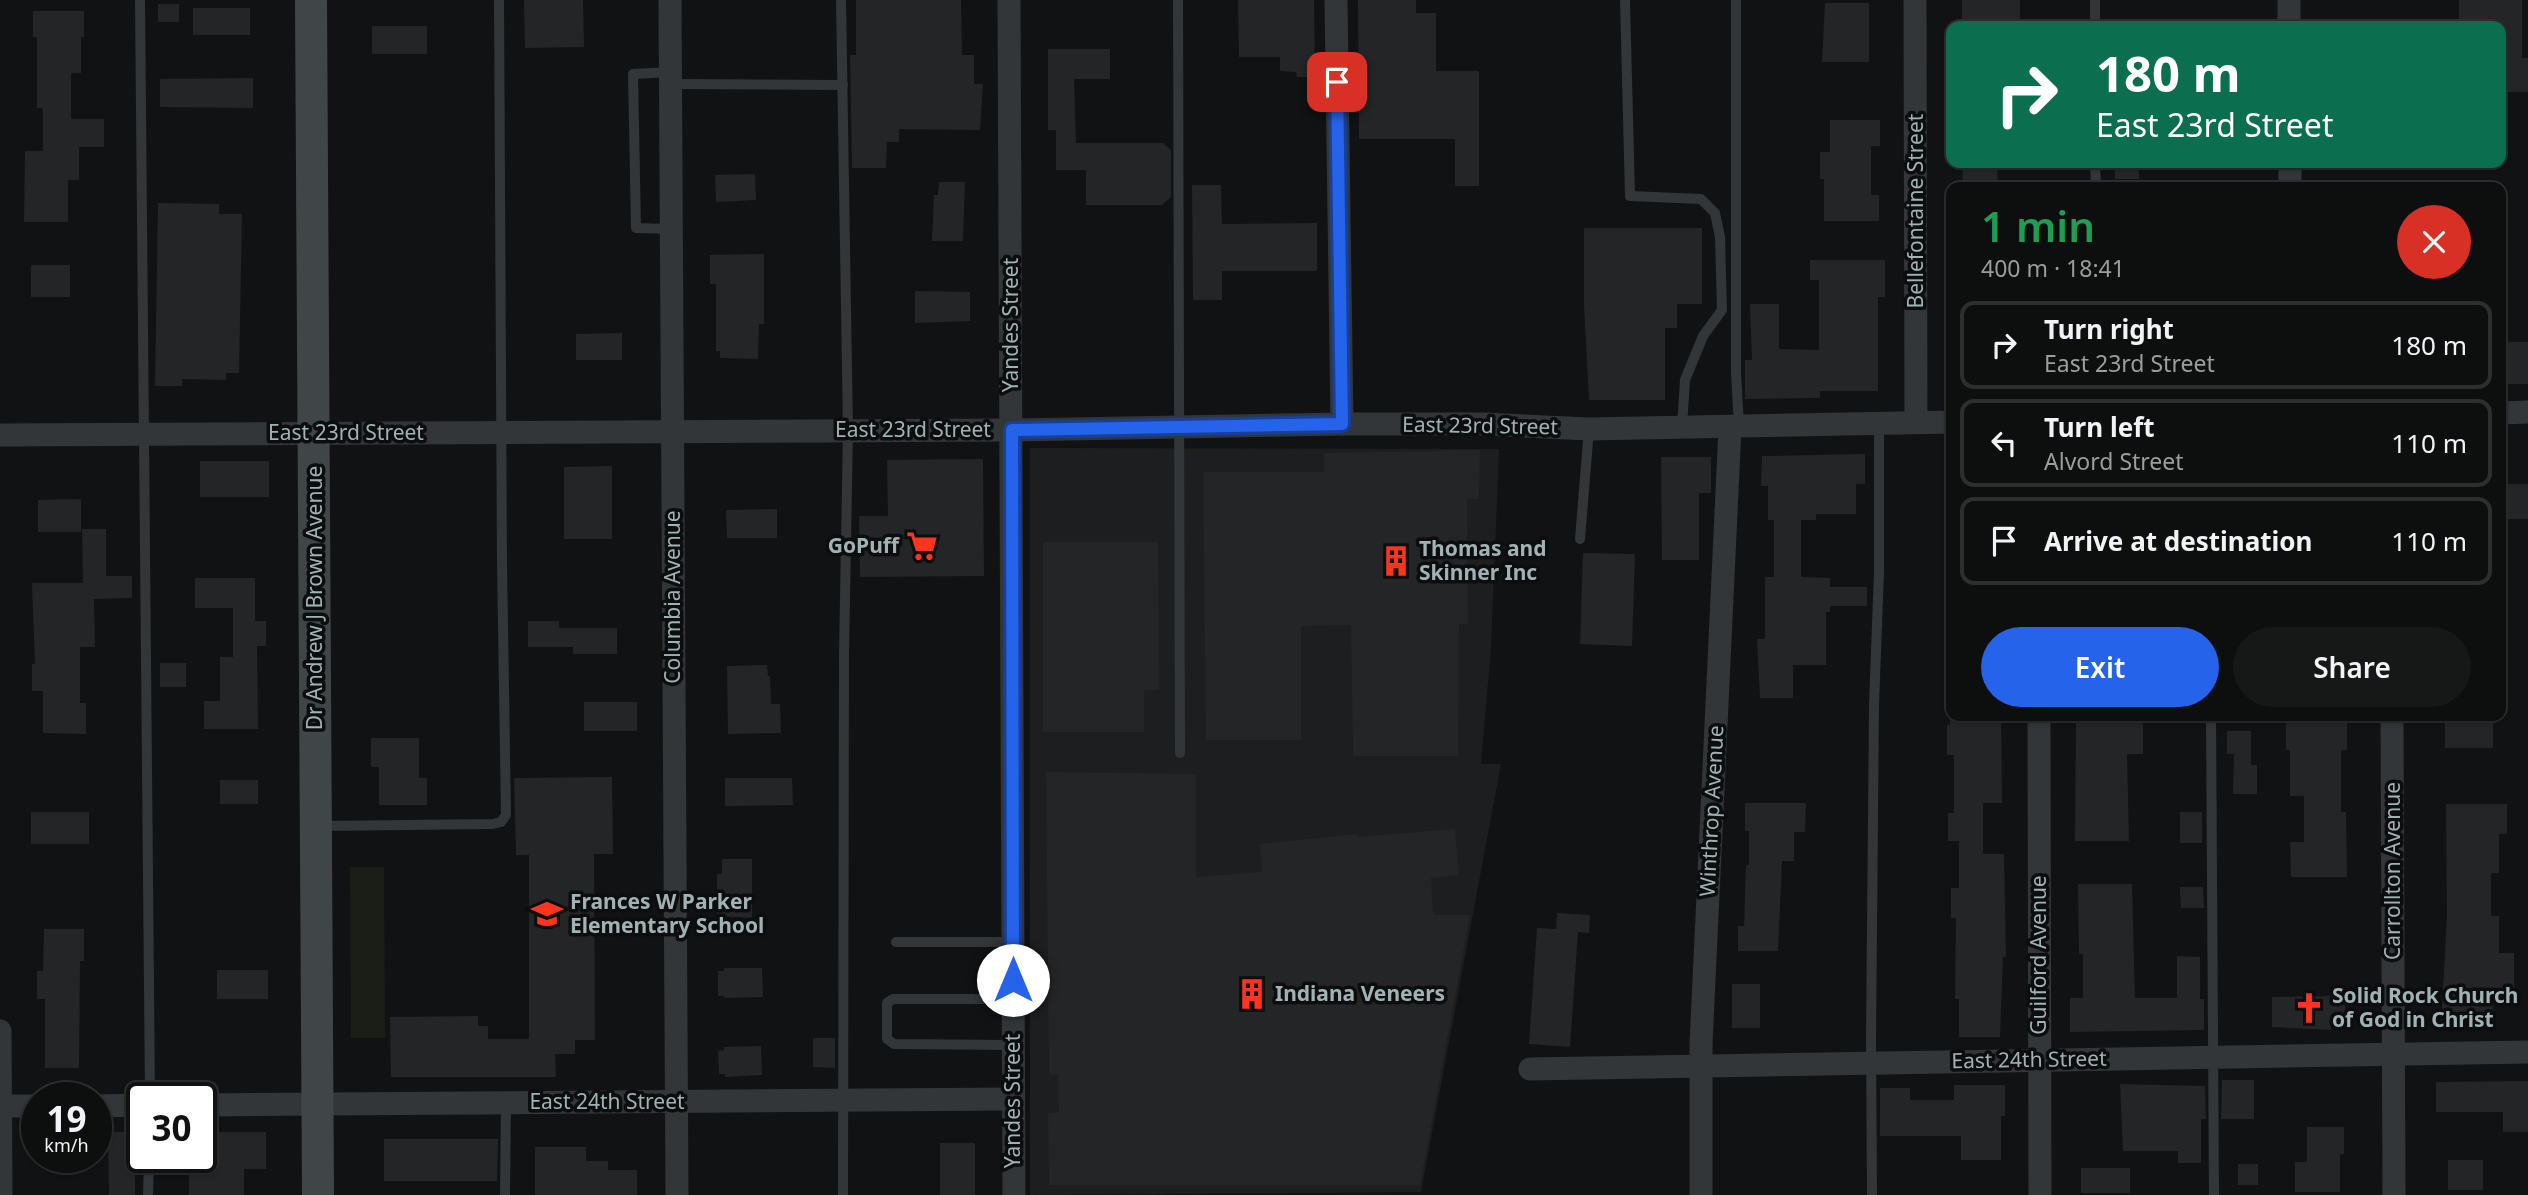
<!DOCTYPE html>
<html lang="en">
<head>
<meta charset="utf-8">
<style>
	body { margin:0; font-family:"Noto Sans",sans-serif; background:#161717; color:#f1f3f6; height:100vh; display:flex; flex-direction:column; font-size:26px; white-space:nowrap }
	* { box-sizing:border-box; margin:0 }
	p { font-size:23px; color:#9a9c9e }
	.icon { flex:none; width:38px; height:38px; fill:none; stroke:currentColor; stroke-width:2; stroke-linecap:round; stroke-linejoin:round }
	.map { position:relative; flex:1; overflow:hidden }
	.drawer { position:absolute; left:1946px; top:182px; width:560px; height:539px; display:flex; flex-direction:column; background:#0d0e0e; border-radius:14px; box-shadow:0 2px 5px #0004,0 0 0 2px #2d2e2e }
	.drawer>* { flex:none }
	.guide { position:absolute; left:1946px; top:21px; width:560px; height:147px; border-radius:14px; box-shadow:0 2px 5px #0004,0 0 0 2px #2d2e2e; background:#0b6e4f; color:#fff; overflow:hidden }
	.speed { position:absolute; left:21px; top:1082px; display:flex; gap:14px; font-size:35px; font-weight:700; text-align:center }
	.speed>* { display:grid; place-content:center; width:91px; height:91px; border-radius:50%; background:#0d0e0e; box-shadow:0 2px 5px #0004,0 0 0 2px #2d2e2e; line-height:1 }
	.speed small { font-size:18px; font-weight:400 }
	.speed .limit { border:4px solid #111; border-radius:10px; background:#fff; color:#111 }
	.pin { position:absolute; display:grid; place-items:center; width:60px; height:60px; color:#fff; margin:-30px; border-radius:14px; box-shadow:0 4px 10px #0006 }
	.me { position:absolute; width:77px; margin:-38px; rotate:0deg; stroke-linejoin:round; filter:drop-shadow(0 0 5px #0008) }
	.turn { display:flex; align-items:center; gap:24px; height:147px; padding:0 35px; font-size:32px }
	.turn .icon { width:91px; height:91px; stroke-width:2.5 }
	.turn b { display:block; font-size:49px; line-height:60px }
	.round { display:grid; place-items:center; flex:none; width:74px; height:74px; border-radius:37px; background:#161717 }
	.overview { display:flex; align-items:center; justify-content:space-between; height:119px; padding:0 35px }
	h1 { font-size:42px; font-weight:600; line-height:52px; color:#1e9e55 }
	.action { display:flex; gap:14px; margin-top:auto; padding:14px 35px }
	.action a { flex:1; height:80px; border-radius:42px; background:#2563eb; color:#fff; font-size:28px; font-weight:600; line-height:80px; text-align:center }
	.action a+a { background:#161717; color:#f1f3f6 }
	ul { padding:0; list-style:none }
	li { display:flex; align-items:center; gap:21px; height:88px; margin:0 14px 10px; padding:0 21px; border:4px solid #2d2e2e; border-radius:14px }
	li div { flex:1 }
	li b { display:block; font-size:26px }
	li em { font-style:normal }
	.map>svg:first-child { display:block }
</style>
</head>
<body>
<div class="map">
<svg width="2528" height="1195" viewBox="0 0 2528 1195">
	<rect width="100%" height="100%" fill="#111213"/>
	<polygon fill="#1d1e20" points="1030,448 1499,449 1491,648 1481,764 1501,764 1421,1192 1030,1195"/>
	<polygon fill="#1a1e17" points="350,867 384,867 385,1038 351,1038"/>
	<g fill="#242527">
		<polygon points="524,0 583,0 584,47 525,48"/>
		<polygon points="856,0 961,0 962,55 974,55 974,84 983,84 980,130 899,129 899,142 887,142 886,168 852,168 850,55 856,55"/>
		<polygon points="1238,0 1314,0 1315,77 1297,77 1296,72 1280,71 1280,57 1239,57"/>
		<polygon points="1358,0 1416,0 1416,13 1436,13 1436,71 1479,71 1479,186 1455,186 1455,139 1359,139"/>
		<rect x="1962" y="0" width="58" height="24"/>
		<polygon points="2459,0 2522,0 2522,58 2528,58 2528,92 2501,92 2501,26 2459,26"/>
		<polygon points="1825,3 1869,3 1869,62 1822,62"/>
		<rect x="158" y="4" width="21" height="18"/>
		<rect x="193" y="8" width="57" height="27"/>
		<polygon points="33,11 84,11 84,37 81,37 81,73 71,73 71,119 104,119 104,147 79,147 79,180 68,180 68,222 24,222 25,151 43,151 43,111 42,108 37,108 37,37 33,37"/>
		<rect x="372" y="26" width="55" height="28"/>
		<polygon points="1048,49 1110,49 1110,79 1074,79 1076,143 1163,143 1171,150 1171,197 1162,205 1086,205 1086,170 1056,170 1056,130 1048,130"/>
		<polygon points="253,78 253,108 160,107 160,79"/>
		<polygon points="1830,120 1880,120 1880,146 1871,146 1871,195 1879,195 1879,221 1824,221 1824,179 1820,179 1820,152 1830,152"/>
		<polygon points="1962,163 1997,163 1998,187 1963,187"/>
		<rect x="2115" y="163" width="24" height="16"/>
		<polygon points="755,174 756,200 716,202 715,175"/>
		<polygon points="939,182 965,182 963,241 932,241 934,195 938,195"/>
		<polygon points="1192,185 1221,185 1222,224 1317,223 1317,271 1222,271 1222,300 1193,300"/>
		<polygon points="158,203 219,204 219,214 242,214 239,373 226,373 226,380 182,379 182,386 155,386"/>
		<polygon points="1584,228 1702,228 1702,304 1677,304 1677,328 1665,328 1665,400 1589,400 1584,305"/>
		<polygon points="764,254 764,324 759,324 758,359 720,358 720,351 716,351 716,284 710,284 710,255"/>
		<polygon points="1810,260 1885,260 1885,297 1878,297 1878,391 1820,391 1820,398 1745,399 1745,360 1752,360 1750,304 1779,304 1779,349 1819,350 1819,280 1810,280"/>
		<rect x="31" y="265" width="39" height="32"/>
		<polygon points="915,291 970,292 970,321 915,323"/>
		<polygon points="622,333 622,360 576,360 576,334"/>
		<rect x="2502" y="342" width="26" height="42"/>
		<polygon points="1480,450 1479,499 1467,499 1468,624 1459,624 1458,756 1353,756 1351,625 1301,626 1301,740 1206,740 1203,472 1324,472 1324,453"/>
		<polygon points="1865,454 1865,484 1856,484 1856,514 1816,514 1816,520 1801,520 1801,577 1830,578 1830,587 1867,587 1867,606 1830,606 1830,612 1826,612 1826,665 1793,665 1793,698 1760,698 1757,639 1765,639 1765,577 1774,577 1774,520 1768,520 1768,486 1761,486 1762,456"/>
		<polygon points="1661,457 1711,457 1711,493 1699,493 1699,560 1662,560"/>
		<polygon points="983,459 984,576 860,577 859,516 888,516 887,460"/>
		<rect x="200" y="461" width="69" height="36"/>
		<polygon points="612,466 612,539 564,539 564,467"/>
		<rect x="2501" y="484" width="27" height="35"/>
		<polygon points="81,499 81,532 38,532 38,500"/>
		<polygon points="777,509 777,538 727,538 726,510"/>
		<polygon points="82,529 106,529 106,576 132,576 132,598 94,599 95,647 80,647 80,703 86,703 86,734 43,733 43,691 32,691 32,664 35,664 32,583 83,583"/>
		<polygon points="1043,542 1158,542 1159,690 1144,690 1144,732 1043,732"/>
		<polygon points="1583,553 1635,554 1632,646 1580,644"/>
		<polygon points="195,578 255,578 255,621 266,621 266,646 257,646 258,729 204,729 204,701 220,701 220,657 233,657 233,608 195,608"/>
		<polygon points="528,621 559,621 559,628 617,628 617,654 573,654 573,647 528,647"/>
		<rect x="160" y="663" width="26" height="24"/>
		<polygon points="767,665 768,676 770,676 771,704 780,704 781,733 728,734 727,666"/>
		<rect x="584" y="702" width="53" height="29"/>
		<polygon points="1950,716 2001,716 2002,803 1983,803 1983,854 2004,854 2006,957 2003,957 2000,1037 1959,1037 1959,999 1955,999 1956,918 1951,918 1951,888 1959,888 1959,841 1948,841 1948,813 1954,813 1954,755 1947,755 1947,725 1950,725"/>
		<rect x="2445" y="716" width="48" height="32"/>
		<polygon points="2286,719 2347,719 2347,750 2341,750 2341,812 2346,812 2347,877 2291,877 2290,842 2304,842 2304,796 2290,796 2290,750 2286,750"/>
		<polygon points="2076,722 2143,722 2143,754 2127,754 2129,841 2075,841"/>
		<polygon points="2227,731 2251,731 2251,765 2257,765 2257,794 2233,794 2234,754 2227,754"/>
		<polygon points="371,738 419,738 419,778 427,778 427,805 379,805 379,767 371,767"/>
		<polygon points="1046,772 1196,774 1196,877 1262,872 1260,844 1357,834 1357,837 1455,829 1459,875 1431,878 1433,915 1470,915 1420,1185 1049,1185 1048,1113 1059,1112 1058,1074 1049,1075"/>
		<polygon points="612,777 613,854 594,854 595,1040 575,1040 575,1054 555,1054 556,1077 391,1077 390,1017 478,1016 478,1026 488,1026 488,1039 529,1039 529,855 516,855 514,778"/>
		<polygon points="725,778 792,778 793,805 725,806"/>
		<rect x="220" y="780" width="38" height="24"/>
		<polygon points="1745,803 1806,803 1805,832 1794,832 1794,861 1782,861 1778,951 1738,951 1738,926 1744,926 1746,865 1749,865 1749,831 1745,831"/>
		<polygon points="2446,804 2507,804 2507,834 2499,834 2499,873 2491,873 2491,916 2499,916 2499,953 2514,953 2514,988 2493,988 2493,1025 2441,1025 2447,916"/>
		<rect x="31" y="812" width="58" height="32"/>
		<rect x="2180" y="812" width="22" height="31"/>
		<polygon points="722,859 752,859 752,918 717,916 717,874 722,874"/>
		<polygon points="2078,884 2132,884 2135,998 2177,998 2177,956 2200,957 2200,999 2204,999 2204,1030 2070,1032 2070,998 2083,998 2083,954 2079,954"/>
		<polygon points="2180,887 2203,887 2204,908 2181,908"/>
		<polygon points="1557,913 1590,915 1589,933 1578,932 1570,1047 1529,1044 1537,928 1556,929"/>
		<polygon points="44,929 84,929 84,961 80,961 79,1068 45,1068 45,999 37,999 37,971 43,971"/>
		<polygon points="724,968 762,968 763,997 724,998 724,996 718,996 718,971 724,971"/>
		<rect x="217" y="970" width="51" height="29"/>
		<rect x="1732" y="984" width="28" height="44"/>
		<polygon points="2345,996 2345,1023 2331,1023 2331,1030 2272,1027 2272,997"/>
		<polygon points="813,1038 835,1038 835,1068 813,1067"/>
		<polygon points="761,1046 762,1075 725,1077 725,1074 719,1074 718,1051 724,1050 724,1047"/>
		<polygon points="2222,1080 2254,1080 2254,1119 2221,1119"/>
		<polygon points="2528,1081 2528,1132 2503,1132 2503,1112 2436,1112 2436,1082"/>
		<polygon points="2120,1084 2205,1086 2206,1119 2201,1119 2201,1163 2178,1163 2178,1151 2123,1151"/>
		<polygon points="1954,1085 2005,1085 2005,1116 2001,1116 2001,1160 1961,1160 1961,1136 1880,1136 1880,1088 1910,1088 1910,1100 1954,1100"/>
		<polygon points="2307,1127 2344,1127 2344,1154 2340,1154 2340,1192 2295,1192 2295,1162 2307,1162"/>
		<polygon points="108,1132 140,1132 140,1169 135,1169 135,1195 109,1195"/>
		<polygon points="201,1132 266,1132 266,1169 244,1169 244,1195 189,1195 189,1157 201,1157"/>
		<polygon points="384,1139 498,1139 497,1181 384,1181"/>
		<rect x="940" y="1143" width="35" height="52"/>
		<polygon points="535,1147 586,1147 586,1161 608,1161 608,1170 637,1170 637,1195 535,1195"/>
		<rect x="2448" y="1160" width="35" height="30"/>
		<rect x="2238" y="1164" width="20" height="21"/>
		<rect x="2081" y="1168" width="49" height="25"/>
	</g>
	<g fill="none" stroke-linecap="round" stroke-linejoin="round">
		<g stroke="#323638" stroke-width="10">
			<polyline points="140,0 150,1097"/>
			<polyline points="841,0 848,430 844,654 843,1195"/>
			<polyline points="1178,0 1180,753"/>
			<polyline points="1625,0 1630,196 1701,199 1715,213 1720,237 1722,310 1703,336 1685,380 1682,427"/>
			<polyline points="1736,0 1736,372 1739,427"/>
			<polyline points="2095,0 2095,26"/>
			<polyline points="670,72 633,74 636,228 671,229"/>
			<polyline points="670,84 843,85"/>
			<polyline points="2095,163 2096,187"/>
			<polyline points="1580,539 1589,429"/>
			<polyline points="2211,716 2214,1195"/>
			<polyline points="319,826 493,824 501,822 506,815 502,563 499,0"/>
			<polyline points="896,942 1013,942"/>
			<polyline points="1013,1045 894,1044 887,1039 887,1003 893,999 1013,999"/>
			<polyline points="148,1195 149,1157"/>
			<polyline points="505,1195 506,1102"/>
			<polyline points="1872,1195 1871,1040 1874,704 1879,572 1879,423"/>
		</g>
		<g stroke="#323638" stroke-width="23">
			<polyline points="670,0 677,1195"/>
			<polyline points="1009,0 1014,1195"/>
			<polyline points="1336,0 1342,424"/>
			<polyline points="1915,0 1916,422"/>
			<polyline points="2289,0 2289,26"/>
			<polyline points="2290,163 2290,187"/>
			<polyline points="2501,413 2528,412"/>
			<polyline points="0,435 1012,430 1342,424 1484,424 1589,429 1951,422"/>
			<polyline points="2039,716 2040,1195"/>
			<polyline points="2392,716 2394,1195"/>
			<polyline points="0,1031 1,1195"/>
			<polyline points="1530,1069 2528,1052"/>
			<polyline points="201,1105 1012,1099"/>
			<polyline points="0,1106 37,1106"/>
			<polyline points="96,1106 142,1105"/>
			<polyline points="1701,1195 1701,1044 1730,428"/>
		</g>
		<polyline stroke="#404648" stroke-width="32" points="311,0 318,1195"/>
	</g>
	<g fill="none" stroke-linecap="round" stroke-linejoin="round">
		<defs>
			<polyline id="route" points="1013,980 1012,430 1342,424 1337,82"/>
		</defs>
		<use href="#route" stroke="#184099" stroke-width="18"/>
		<use href="#route" stroke="#2563eb" stroke-width="12"/>
	</g>
	<defs>
		<symbol id="supermarket-bare" viewBox="-9 -9 18 18"><path d="M-6-5.5h2.5l.6 2H6L4.5 2H-2.5L-4.4-4H-6ZM-1.5 3.2a1.3 1.3 0 1 0 .1 0ZM3 3.2a1.3 1.3 0 1 0 .1 0Z" fill="#fe351e" stroke="#0c0d0e" stroke-width="2.5" paint-order="stroke"/></symbol>
		<symbol id="building-bare" viewBox="-9 -9 18 18"><path d="M-4-6H4V6H1V3H-1V6H-4ZM-2.5-4.3h1.7v1.8h-1.7ZM.8-4.3h1.7v1.8H.8ZM-2.5-1h1.7V.8h-1.7ZM.8-1h1.7V.8H.8Z" fill="#fe351e" stroke="#0c0d0e" stroke-width="2.5" paint-order="stroke"/></symbol>
		<symbol id="school-bare" viewBox="-9 -9 18 18"><path d="M0-5L7-2L0 1L-7-2ZM-4 1L0 2.5L4 1V4Q0 6-4 4Z" fill="#fe351e" stroke="#0c0d0e" stroke-width="2.5" paint-order="stroke"/></symbol>
		<symbol id="church-bare" viewBox="-9 -9 18 18"><path d="M-1.2-6h2.4v3.5h3.3v2.4h-3.3V6h-2.4V-.1h-3.3v-2.4h3.3Z" fill="#fe351e" stroke="#0c0d0e" stroke-width="2.5" paint-order="stroke"/></symbol>
	</defs>
	<g fill-rule="evenodd">
		<use href="#supermarket-bare" x="900" y="524" width="44" height="44"/>
		<use href="#building-bare" x="1374" y="539" width="44" height="44"/>
		<use href="#school-bare" x="525" y="892" width="44" height="44"/>
		<use href="#building-bare" x="1230" y="972" width="44" height="44"/>
		<use href="#church-bare" x="2287" y="986" width="44" height="44"/>
	</g>
	<g text-anchor="middle" stroke-width="7" stroke-linejoin="round" paint-order="stroke">
		<g font-size="21" fill="#a1b2b4" stroke="#0c0d0e">
			<text transform="translate(1916 211) rotate(-90)" y="7">Bellefontaine Street</text>
			<text transform="translate(1011 325) rotate(-90)" y="7">Yandes Street</text>
			<text transform="translate(1480 426) rotate(1)" y="7">East 23rd Street</text>
			<text x="913" y="437">East 23rd Street</text>
			<text x="346" y="440">East 23rd Street</text>
			<text transform="translate(673 597) rotate(-90)" y="7">Columbia Avenue</text>
			<text transform="translate(315 598) rotate(-90)" y="7">Dr Andrew J Brown Avenue</text>
			<text transform="translate(1712 811) rotate(-87)" y="7">Winthrop Avenue</text>
			<text transform="translate(2393 871) rotate(-90)" y="7">Carrollton Avenue</text>
			<text transform="translate(2039 955) rotate(-90)" y="7">Guilford Avenue</text>
			<text transform="translate(2029 1060) rotate(-1)" y="7">East 24th Street</text>
			<text transform="translate(1013 1101) rotate(-90)" y="7">Yandes Street</text>
			<text x="607" y="1109">East 24th Street</text>
		</g>
		<g font-size="21" font-weight="bold" fill="#a1b2b4" stroke="#0c0d0e" text-anchor="start">
			<text x="899" y="553" text-anchor="end">GoPuff</text>
			<text x="1419" y="556">Thomas and<tspan x="1419" dy="24">Skinner Inc</tspan></text>
			<text x="570" y="909">Frances W Parker<tspan x="570" dy="24">Elementary School</tspan></text>
			<text x="1275" y="1001">Indiana Veneers</text>
			<text x="2332" y="1003">Solid Rock Church<tspan x="2332" dy="24">of God in Christ</tspan></text>
		</g>
	</g>
</svg>
<div class="speed"><div>19<small>km/h</small></div><div class="limit">30</div></div>
<div class="pin" style="left:1337px;top:82px;background:#d93025"><svg class="icon" aria-label="arrive" viewBox="0 0 24 24"><path d="M6 21V4h12l-3 4 3 4H6"/></svg></div>
<svg class="me" style="left:1013px;top:980px" viewBox="-20 -20 40 40"><circle r="19" fill="#fff"/><path d="M0-13L10 11 0 6-10 11z" fill="#2563eb"/></svg>
<div class="guide">
<div class="turn"><svg class="icon" aria-label="right" viewBox="0 0 24 24"><path d="M7 20v-9h11M14 6l5 5-5 5"/></svg><div><b>180 m</b>East 23rd Street</div></div>
</div>
<section class="drawer">
<div class="overview"><div><h1>1 min</h1><p>400 m · 18:41</p></div><a class="round" style="background:#d93025;color:#fff"><svg class="icon" aria-label="close" viewBox="0 0 24 24"><path d="M6 6l12 12M18 6L6 18"/></svg></a></div>
<ul>
<li><svg class="icon" aria-label="right" viewBox="0 0 24 24"><path d="M7 20v-9h11M14 6l5 5-5 5"/></svg><div><b>Turn right</b><p>East 23rd Street</p></div><em>180 m</em></li>
<li><svg class="icon" aria-label="left" viewBox="0 0 24 24"><path d="M17 20v-9H6M10 6l-5 5 5 5"/></svg><div><b>Turn left</b><p>Alvord Street</p></div><em>110 m</em></li>
<li><svg class="icon" aria-label="arrive" viewBox="0 0 24 24"><path d="M6 21V4h12l-3 4 3 4H6"/></svg><div><b>Arrive at destination</b></div><em>110 m</em></li>
</ul>
<div class="action"><a>Exit</a><a>Share</a></div>
</section>
</div>
</body>
</html>
